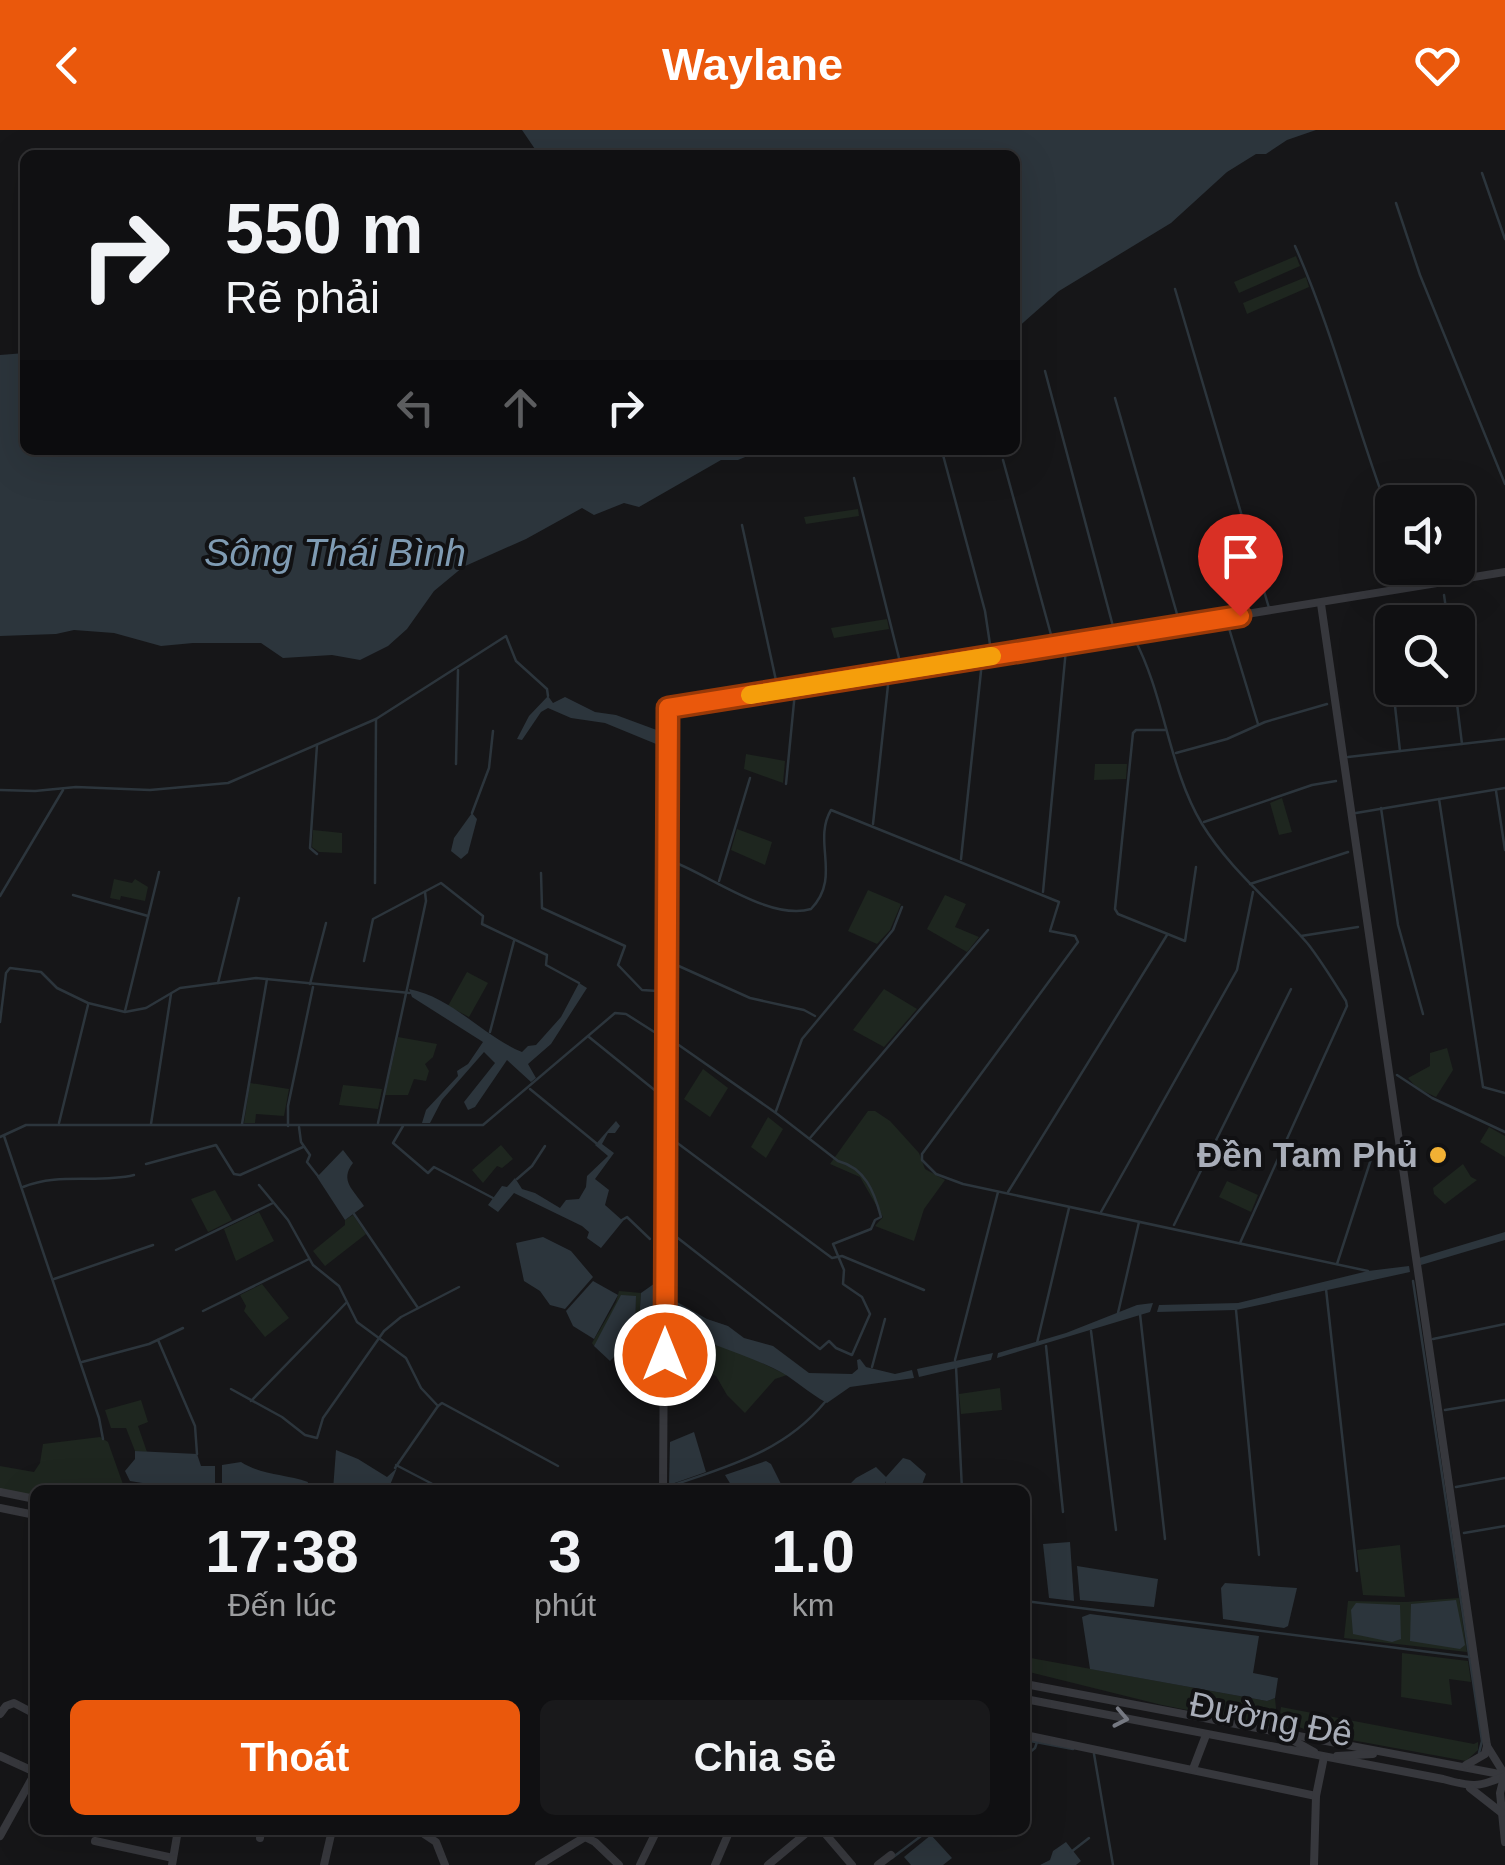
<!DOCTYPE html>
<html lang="vi">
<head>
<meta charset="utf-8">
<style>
	body { margin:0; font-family:Helvetica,sans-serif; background:#19191b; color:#f1f3f6; height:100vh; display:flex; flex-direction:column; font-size:38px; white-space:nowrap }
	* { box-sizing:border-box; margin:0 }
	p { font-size:32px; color:#9c9d9f }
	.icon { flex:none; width:55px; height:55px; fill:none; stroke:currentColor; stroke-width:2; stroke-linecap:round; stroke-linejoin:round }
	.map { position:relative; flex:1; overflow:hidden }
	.panel { position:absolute; left:30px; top:1355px; width:1000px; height:350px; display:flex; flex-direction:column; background:#101012; border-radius:15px; box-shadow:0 10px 40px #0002,0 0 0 2px #303032 }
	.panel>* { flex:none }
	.hud { position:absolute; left:20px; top:20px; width:1000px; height:305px; border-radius:15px; box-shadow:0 10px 40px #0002,0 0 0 2px #303032; background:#101012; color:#f1f3f6; overflow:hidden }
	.buttons { position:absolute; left:1375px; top:355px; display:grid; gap:20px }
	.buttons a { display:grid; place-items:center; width:100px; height:100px; border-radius:15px; background:#101012; box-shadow:0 10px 40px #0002,0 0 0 2px #303032; font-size:50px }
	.pin { position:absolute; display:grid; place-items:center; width:85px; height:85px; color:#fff; margin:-102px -42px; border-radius:50% 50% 50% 0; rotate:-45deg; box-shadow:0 0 10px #0007 }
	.pin .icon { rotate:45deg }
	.me { position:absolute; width:110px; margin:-55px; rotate:0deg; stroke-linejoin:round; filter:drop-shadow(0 0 8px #0008) }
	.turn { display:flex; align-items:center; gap:35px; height:210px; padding:0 40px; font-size:45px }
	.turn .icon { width:130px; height:130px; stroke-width:2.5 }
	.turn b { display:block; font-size:70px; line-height:85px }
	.lanes { display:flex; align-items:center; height:95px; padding:0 40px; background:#0003; justify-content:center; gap:50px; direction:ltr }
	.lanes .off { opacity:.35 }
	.eta { display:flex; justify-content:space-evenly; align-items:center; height:170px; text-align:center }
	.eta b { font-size:60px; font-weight:600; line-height:70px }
	.action { display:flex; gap:20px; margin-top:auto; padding:20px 40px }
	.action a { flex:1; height:115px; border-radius:15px; background:#ea580c; color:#fff; font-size:40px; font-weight:600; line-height:115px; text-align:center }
	.action a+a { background:#19191b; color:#f1f3f6 }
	header { display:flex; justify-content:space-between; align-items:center; height:130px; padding:0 40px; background:#ea580c; color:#fff; font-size:45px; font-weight:600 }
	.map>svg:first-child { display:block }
</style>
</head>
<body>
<header><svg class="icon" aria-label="back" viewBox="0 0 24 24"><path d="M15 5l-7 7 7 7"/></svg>Waylane<svg class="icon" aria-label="heart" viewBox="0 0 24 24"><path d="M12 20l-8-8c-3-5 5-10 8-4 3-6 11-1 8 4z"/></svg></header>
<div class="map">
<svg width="1505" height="1735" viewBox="0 0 1505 1735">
	<rect width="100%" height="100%" fill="#161618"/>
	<g fill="#1e261f">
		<polygon points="1296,126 1300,136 1239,163 1234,152"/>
		<polygon points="1306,147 1309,157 1247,184 1243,173"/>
		<polygon points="858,379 859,386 806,394 804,387"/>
		<polygon points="887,489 889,499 834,508 831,498"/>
		<polygon points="746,624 785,631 783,653 744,639"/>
		<polygon points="1095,634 1127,634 1126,649 1094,650"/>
		<polygon points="1282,668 1292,702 1279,705 1270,673"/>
		<polygon points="737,699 772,712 765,735 731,720"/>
		<polygon points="313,700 342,703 342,723 319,722 312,717"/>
		<polygon points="114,749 132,753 135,749 148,757 145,771 121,766 120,770 110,768"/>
		<polygon points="868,760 901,774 890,800 877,814 848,801"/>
		<polygon points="945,765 966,774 955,797 979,807 967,822 927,799"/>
		<polygon points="467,842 488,853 469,887 448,876"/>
		<polygon points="884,859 917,879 884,917 853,900"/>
		<polygon points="398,907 437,914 433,927 425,934 429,941 426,951 414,949 408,965 385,965"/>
		<polygon points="1447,918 1453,940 1436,967 1417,958 1408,948 1430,936 1430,923"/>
		<polygon points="703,939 728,958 710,987 684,969"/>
		<polygon points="250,953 289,959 284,986 256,984 255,993 244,993"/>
		<polygon points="343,955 382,959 378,979 339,975"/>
		<polygon points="868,981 875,981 890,991 919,1023 925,1039 945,1050 924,1079 914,1111 875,1096 883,1087 860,1047 830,1034"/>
		<polygon points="768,987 783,999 766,1028 751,1017"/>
		<polygon points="1489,997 1505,1006 1505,1027 1480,1012"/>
		<polygon points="501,1015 513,1029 502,1038 497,1036 483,1053 472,1040"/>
		<polygon points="1463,1034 1471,1047 1477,1050 1445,1074 1434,1064 1433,1058"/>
		<polygon points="1227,1051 1258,1065 1251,1082 1219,1067"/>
		<polygon points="215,1060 232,1090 208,1102 191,1069"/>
		<polygon points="259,1082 274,1111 236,1131 224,1099"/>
		<polygon points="353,1085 366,1104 325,1136 313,1121 345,1095 345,1090"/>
		<polygon points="262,1154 289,1188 265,1207 244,1181 246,1176 240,1165"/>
		<polygon points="619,1161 641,1163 638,1208 635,1206 636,1166 619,1174 594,1216 592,1213 616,1172"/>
		<polygon points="693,1207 731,1218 787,1245 775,1249 745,1283 727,1265 716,1246 682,1230"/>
		<polygon points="1000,1258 1002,1280 961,1284 959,1264"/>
		<polygon points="141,1270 148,1292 138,1296 147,1322 135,1321 126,1298 111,1298 105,1280"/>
		<polygon points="100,1307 108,1312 125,1360 35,1360 35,1366 0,1360 0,1336 34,1342 40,1333 43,1314"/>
		<polygon points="1400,1415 1405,1467 1363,1465 1357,1420"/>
		<polygon points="1459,1468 1467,1522 1344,1508 1348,1471 1406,1472"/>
		<polygon points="1402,1523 1468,1531 1471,1552 1449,1549 1452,1575 1401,1567"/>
		<polygon points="1025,1527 1267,1571 1275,1568 1277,1589 1294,1601 1162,1575 1025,1541"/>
		<path d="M1281,1577L1474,1614L1478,1612V1620L1466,1631L1324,1605C1306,1601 1294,1596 1280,1584Z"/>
	</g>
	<g fill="#2c353c">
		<polygon points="522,0 1316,0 1287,10 1266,24 1256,24 1227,42 1171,93 1059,161 1015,200 1015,25 539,25"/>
		<polygon points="25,223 25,320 762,320 738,330 721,330 639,377 624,373 594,385 582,378 526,409 463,437 434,461 407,499 388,516 360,530 332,525 283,528 261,513 193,513 161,516 114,503 74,500 56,504 0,506 0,225"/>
		<polygon points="548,566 553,573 565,567 595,582 616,585 662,602 661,616 605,593 571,588 548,578 541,582 522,610 517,609 529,586"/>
		<polygon points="472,683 477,689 468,723 461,729 451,721 454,708"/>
		<path d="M579,853L587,858L551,914L528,934L536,948L531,952L507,930L475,977L468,980L464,972L495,933L484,922L442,970L430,993H422L426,980L458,946L457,941L468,934L483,912L412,867L409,859C452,867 483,906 522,922L528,916L536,915L561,887Z"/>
		<polygon points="616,991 620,996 615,1003 608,1003 602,1014 614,1023 595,1049 609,1060 605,1075 623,1091 601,1118 587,1108 589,1102 582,1096 514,1063 498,1082 488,1075 502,1056 507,1057 515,1048 522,1059 535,1063 560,1078 566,1070 579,1069 586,1057 587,1046 608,1026 595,1015"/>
		<path d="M343,1020L353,1033C339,1051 354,1060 364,1076L345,1090L317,1047Z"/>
		<polygon points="1505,1102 1505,1110 1421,1135 1419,1128"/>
		<polygon points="543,1107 571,1121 593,1147 565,1179 550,1175 540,1161 524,1151 516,1113"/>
		<polygon points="1409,1136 1410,1142 1236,1180 1157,1182 1159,1175 1238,1173 1368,1141"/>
		<polygon points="593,1151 618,1165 594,1209 573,1196 566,1181"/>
		<polygon points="658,1151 656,1221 638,1208 641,1163"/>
		<polygon points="621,1165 636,1166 635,1206 610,1231 594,1216"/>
		<path d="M670,1168L707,1189L728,1196L744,1208L773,1216L809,1243L852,1244L858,1239L857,1230L860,1229L866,1237L895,1244L912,1240L914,1248L850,1257L827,1273C808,1263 793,1247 773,1238C739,1222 702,1213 670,1193Z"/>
		<polygon points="1153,1173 1150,1182 997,1228 998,1223 1066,1203 1137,1175"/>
		<polygon points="993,1223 991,1230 919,1247 917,1239"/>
		<polygon points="694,1302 706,1342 669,1355 670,1312"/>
		<polygon points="336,1320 358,1329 387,1347 397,1338 388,1360 333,1360"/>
		<polygon points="135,1321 197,1324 201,1336 215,1336 215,1360 185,1360 130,1351 125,1341 135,1329"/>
		<polygon points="903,1328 910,1330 926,1344 920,1360 888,1360 885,1351 885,1360 817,1360 846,1358 856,1348 876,1337 886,1347"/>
		<polygon points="766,1331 771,1334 784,1360 734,1360 725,1345"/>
		<path d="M241,1332C261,1345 285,1344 308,1352L306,1360H222V1335Z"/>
		<polygon points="1070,1412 1074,1471 1049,1468 1043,1414"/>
		<polygon points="1077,1436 1158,1449 1154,1477 1080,1470"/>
		<polygon points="1225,1453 1297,1458 1288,1496 1284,1498 1223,1489 1221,1458"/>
		<polygon points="1456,1470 1465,1515 1460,1519 1410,1511 1411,1474"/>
		<polygon points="1356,1473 1400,1475 1401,1509 1392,1512 1353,1504 1351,1480"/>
		<polygon points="1090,1484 1259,1506 1253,1543 1278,1548 1275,1568 1267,1571 1090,1539 1082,1487"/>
		<polygon points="931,1705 952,1728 943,1735 911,1735 904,1727"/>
		<polygon points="1066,1712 1081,1731 1076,1735 1040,1735 1050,1730 1053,1721"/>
	</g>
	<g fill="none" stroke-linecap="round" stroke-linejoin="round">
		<g stroke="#2c353c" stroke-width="2.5">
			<polyline points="1482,43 1505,109"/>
			<polyline points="1396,73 1420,145 1505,354"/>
			<path d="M1295,116C1335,206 1357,301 1392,392"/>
			<polyline points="1175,159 1269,478"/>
			<polyline points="1045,241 1114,500"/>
			<polyline points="1115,268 1179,491"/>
			<polyline points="943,325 985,481 991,521"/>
			<polyline points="1003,330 1053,512"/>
			<polyline points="854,348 901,536"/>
			<polyline points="742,395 777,555"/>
			<polyline points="1408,438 1413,454"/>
			<polyline points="1444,465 1448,492"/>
			<polyline points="1384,478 1392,555"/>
			<polyline points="1228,495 1258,594"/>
			<path d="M1134,508C1165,566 1168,637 1202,694C1231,741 1273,773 1308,814C1322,832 1334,852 1346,871L1347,876L1240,1113"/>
			<polyline points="794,554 1053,512"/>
			<polyline points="1393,558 1400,621"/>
			<polyline points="1455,558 1462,614"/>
			<polyline points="1165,600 1136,600 1133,603 1115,779 1118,784 1185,811 1196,737"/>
			<polyline points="317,615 310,718 317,724"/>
			<polyline points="1176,623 1227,609 1265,592 1327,574"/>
			<polyline points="1348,627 1505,609"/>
			<polyline points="456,634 458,540"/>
			<polyline points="786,654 795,562"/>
			<polyline points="0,660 35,661 76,657 150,660 228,653 376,589 506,506 516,531 547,559 548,566"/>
			<polyline points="1496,661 1505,720"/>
			<polyline points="1439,669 1483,957 1505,963"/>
			<polyline points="1381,678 1398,795 1423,884"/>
			<polyline points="472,683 489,638 493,601"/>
			<polyline points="1356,683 1505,658"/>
			<polyline points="1204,692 1312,655 1336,651"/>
			<polyline points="873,694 889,546"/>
			<polyline points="961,729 982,532"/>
			<path d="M674,732C712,747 771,791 811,779C842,747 812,712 831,680L1059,772L1050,801L1075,806L1078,812L922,1024V1030L936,1044L963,1054L1368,1141"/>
			<polyline points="541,743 542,778 625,816 618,835 642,860 658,861 656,1000"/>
			<polyline points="719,751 750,648"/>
			<polyline points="375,753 376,589"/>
			<polyline points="1250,754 1348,722"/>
			<polyline points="1043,762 1066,519"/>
			<polyline points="73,765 148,786"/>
			<polyline points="0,766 63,660"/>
			<polyline points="1301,806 1358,797"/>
			<polyline points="364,831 373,789 441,753 483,786 482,794 547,825 546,835 579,853"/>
			<polyline points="672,833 750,868 804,880 815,886"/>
			<polyline points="218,853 239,768"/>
			<polyline points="310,854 326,793"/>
			<polyline points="125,881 159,742"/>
			<polyline points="0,892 6,843 10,838 41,842 57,858 88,873 125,882 146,878 180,858 256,848 410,863"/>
			<polyline points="490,902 514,811"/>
			<polyline points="589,907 657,962"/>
			<path d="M673,911L776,983L838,1031C865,1038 874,1061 881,1087L875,1090L871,1099L833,1114L844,1140L843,1154L862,1167L870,1184L852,1225L836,1218L829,1211L820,1219L674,1105"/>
			<polyline points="1397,945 1432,968 1505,1002"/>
			<polyline points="530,959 596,1013"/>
			<polyline points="776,981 802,909 893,800 902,777"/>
			<polyline points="59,993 88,875"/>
			<polyline points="378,993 426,771 425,762"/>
			<polyline points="151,994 171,864"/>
			<polyline points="242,994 267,849"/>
			<polyline points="288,996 288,976 313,857"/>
			<polyline points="403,996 393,1013 428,1043 434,1037 493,1068"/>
			<polyline points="299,997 301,1012 310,1025 307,1032 318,1046"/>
			<polyline points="4,1006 99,1288 103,1309"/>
			<polyline points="0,1007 26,995 483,995 615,883 626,884 659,905"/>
			<polyline points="810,1008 988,800"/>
			<polyline points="676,1012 832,1128 842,1126 924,1160"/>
			<polyline points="146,1034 216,1015 234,1044 240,1045 303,1017"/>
			<polyline points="517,1049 532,1036 545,1016"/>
			<polyline points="259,1055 288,1090 313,1135 339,1156 357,1192 406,1228 421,1258 438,1276 395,1338"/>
			<path d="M23,1057C59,1042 97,1054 134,1045"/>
			<polyline points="1008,1062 1167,805"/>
			<polyline points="1101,1082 1237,840 1253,762"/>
			<polyline points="354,1084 418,1178"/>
			<polyline points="622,1090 627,1087 650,1109"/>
			<polyline points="1174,1095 1291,859"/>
			<polyline points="176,1120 273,1073"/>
			<polyline points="1337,1134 1373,1023"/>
			<polyline points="54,1149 153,1115"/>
			<polyline points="655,1151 656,1118"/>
			<polyline points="1413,1151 1482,1611 1479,1623"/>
			<polyline points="1326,1159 1357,1441"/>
			<polyline points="1236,1180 1259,1425"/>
			<polyline points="203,1181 309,1129"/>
			<polyline points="1118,1183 1139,1092"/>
			<polyline points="1140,1184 1165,1409"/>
			<polyline points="1091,1201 1116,1400"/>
			<polyline points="1433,1209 1505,1194"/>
			<polyline points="158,1210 195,1296 197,1324"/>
			<polyline points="1037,1213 1069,1078"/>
			<polyline points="1046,1216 1063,1382"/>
			<polyline points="955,1230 998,1062"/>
			<polyline points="82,1232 149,1214 183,1198"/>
			<polyline points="956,1236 962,1360"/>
			<polyline points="872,1237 885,1189"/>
			<polyline points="231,1259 282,1287 305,1305 317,1308 323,1288 384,1201 401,1187 459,1157"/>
			<polyline points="251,1271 346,1173"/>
			<polyline points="438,1276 442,1273 558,1336"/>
			<polyline points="1445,1280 1505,1270"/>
			<polyline points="396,1335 442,1359"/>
			<path d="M671,1356C728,1336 784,1322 825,1272"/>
			<polyline points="1456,1357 1505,1348"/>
			<polyline points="1464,1403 1505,1396"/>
			<polyline points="1025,1471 1469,1527"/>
			<polyline points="1025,1610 1073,1619"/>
			<polyline points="1094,1624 1113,1735"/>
			<polyline points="1025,1626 1035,1618 1037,1612"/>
			<polyline points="1071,1722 1089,1708"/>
			<polyline points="892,1728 929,1700"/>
		</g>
		<g stroke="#37383d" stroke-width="8">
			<polyline points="1321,474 1487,1616 1505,1645"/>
			<polyline points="663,1360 668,578 1505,442"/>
			<polyline points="0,1362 35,1369"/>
			<polyline points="0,1378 35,1385"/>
			<polyline points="1025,1554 1505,1645"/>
			<path d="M1025,1569L1443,1649C1471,1657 1478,1658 1505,1646"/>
			<polyline points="0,1584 6,1576 14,1573 33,1583"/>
			<polyline points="1025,1605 1316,1666"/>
			<polyline points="1287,1607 1314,1622"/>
			<polyline points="0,1626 35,1642"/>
			<polyline points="1337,1626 1373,1624"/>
			<polyline points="1466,1635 1485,1624 1487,1616"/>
			<polyline points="1193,1639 1206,1605"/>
			<polyline points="1504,1647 1500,1663 1505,1712"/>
			<polyline points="1470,1658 1502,1683"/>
			<polyline points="418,1700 436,1712 445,1735"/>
			<polyline points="822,1700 852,1735"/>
			<polyline points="0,1706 35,1643"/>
			<polyline points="260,1708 261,1700"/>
			<polyline points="95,1711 173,1728"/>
			<polyline points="172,1735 178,1700"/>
			<polyline points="324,1735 332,1700"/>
			<polyline points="539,1735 585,1707 595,1712 619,1735"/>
			<polyline points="640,1735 657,1700"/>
			<polyline points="715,1735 730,1700"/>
			<polyline points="768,1735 810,1700"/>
			<polyline points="878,1735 891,1725"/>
			<polyline points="1314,1735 1316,1666 1324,1627"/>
		</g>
	</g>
	<defs><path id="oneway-chevron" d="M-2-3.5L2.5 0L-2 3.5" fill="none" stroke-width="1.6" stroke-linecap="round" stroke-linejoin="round" transform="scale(2.5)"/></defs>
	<use stroke="#757881" href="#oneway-chevron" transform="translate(1121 1588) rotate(11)"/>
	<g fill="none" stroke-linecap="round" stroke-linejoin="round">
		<defs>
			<polyline id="route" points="665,1225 668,578 1240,486"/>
		</defs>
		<use href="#route" stroke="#983908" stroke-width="25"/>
		<use href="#route" stroke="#ea580c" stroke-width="18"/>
		<polyline stroke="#f59e0b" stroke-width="18" points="750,565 992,526"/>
	</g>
	<circle fill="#f2b134" stroke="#111113" stroke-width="4" cx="1438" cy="1025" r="10"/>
	<g text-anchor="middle" stroke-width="8" stroke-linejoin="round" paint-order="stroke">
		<g font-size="35" font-weight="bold" fill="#a8adb8" stroke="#111113" text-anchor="end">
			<text x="1418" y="1037">Đền Tam Phủ</text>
		</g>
		<g font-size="35" fill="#a8adb8" stroke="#111113">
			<text transform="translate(1271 1589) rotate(11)" y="12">Đường Đê</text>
		</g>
		<g font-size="38" font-style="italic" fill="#7f9bb3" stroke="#111113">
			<text x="335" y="436">Sông Thái Bình</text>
		</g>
	</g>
</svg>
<div class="buttons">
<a><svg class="icon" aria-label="sound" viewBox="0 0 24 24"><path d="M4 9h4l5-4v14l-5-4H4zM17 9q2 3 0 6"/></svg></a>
<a><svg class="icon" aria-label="search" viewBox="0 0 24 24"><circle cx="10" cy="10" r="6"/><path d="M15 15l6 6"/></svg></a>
</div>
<div class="pin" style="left:1240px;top:486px;background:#d93025"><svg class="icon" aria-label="arrive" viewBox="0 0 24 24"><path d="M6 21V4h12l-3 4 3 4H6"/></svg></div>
<svg class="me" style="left:665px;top:1225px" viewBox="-20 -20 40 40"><circle r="17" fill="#ea580c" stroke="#fff" stroke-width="3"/><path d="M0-11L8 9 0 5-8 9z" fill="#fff"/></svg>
<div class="hud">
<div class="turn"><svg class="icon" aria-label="right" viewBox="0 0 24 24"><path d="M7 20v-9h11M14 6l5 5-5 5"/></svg><div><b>550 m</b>Rẽ phải</div></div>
<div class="lanes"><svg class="icon off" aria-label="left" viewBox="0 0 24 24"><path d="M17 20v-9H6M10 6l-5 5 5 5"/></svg><svg class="icon off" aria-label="ahead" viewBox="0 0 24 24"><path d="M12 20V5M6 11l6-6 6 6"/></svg><svg class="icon" aria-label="right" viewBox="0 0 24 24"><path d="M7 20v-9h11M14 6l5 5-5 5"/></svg></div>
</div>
<section class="panel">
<div class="eta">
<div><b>17:38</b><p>Đến lúc</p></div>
<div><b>3</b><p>phút</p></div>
<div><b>1.0</b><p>km</p></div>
</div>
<div class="action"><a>Thoát</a><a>Chia sẻ</a></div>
</section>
</div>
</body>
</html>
